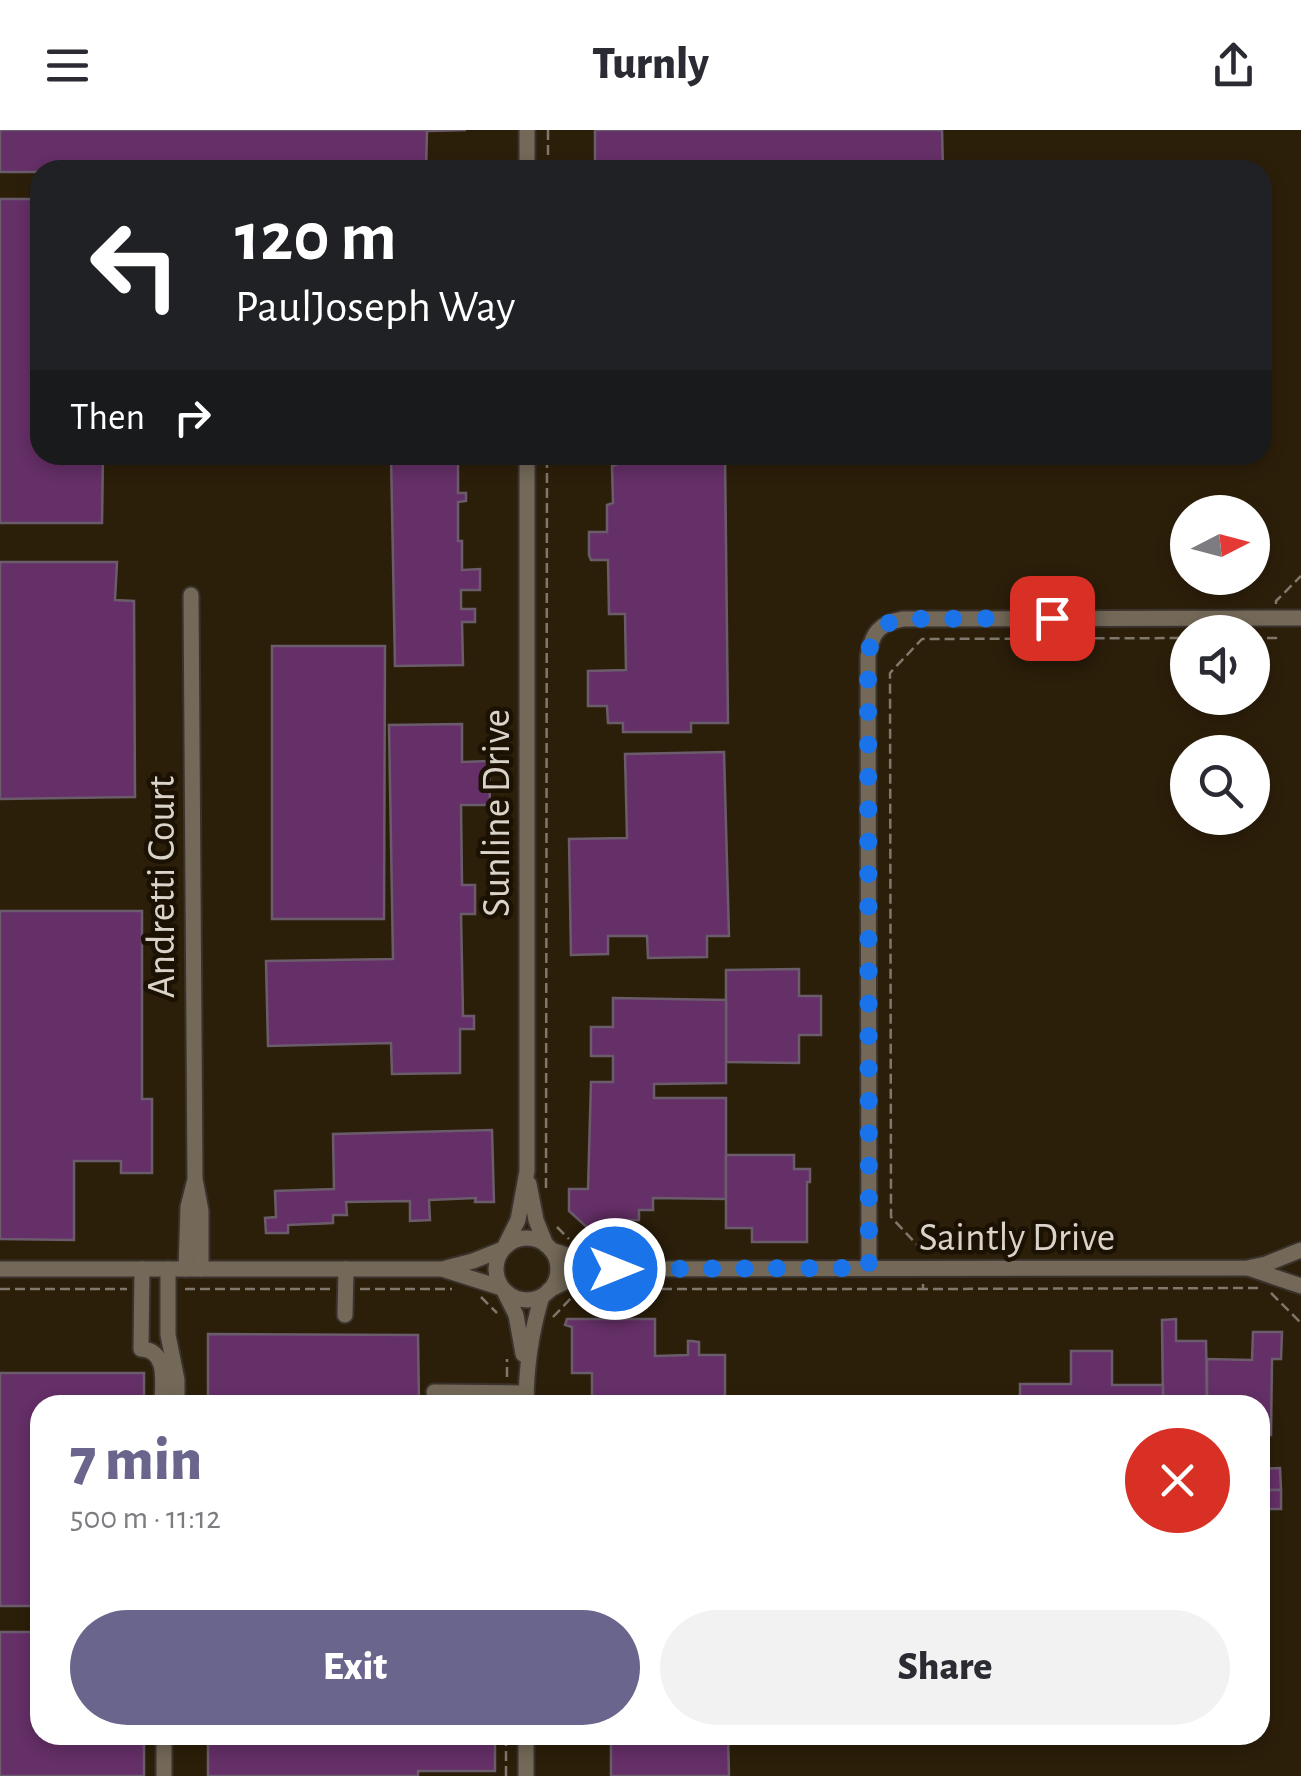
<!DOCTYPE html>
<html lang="en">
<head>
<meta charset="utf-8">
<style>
	body { margin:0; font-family:"Alegreya Sans",sans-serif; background:#f2f2f3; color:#2b2b33; height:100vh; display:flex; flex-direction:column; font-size:38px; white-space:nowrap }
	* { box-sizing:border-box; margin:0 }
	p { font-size:32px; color:#7c7c81 }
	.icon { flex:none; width:55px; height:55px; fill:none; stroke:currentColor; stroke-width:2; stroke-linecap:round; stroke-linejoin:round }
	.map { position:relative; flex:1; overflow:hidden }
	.side { position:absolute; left:30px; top:1265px; width:1240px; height:350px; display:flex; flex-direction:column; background:#fff; border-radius:30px; box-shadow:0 5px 15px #0003 }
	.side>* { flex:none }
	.top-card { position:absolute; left:30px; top:30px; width:1242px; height:305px; border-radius:30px; box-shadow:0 5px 15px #0003; background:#202124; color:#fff; overflow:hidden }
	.needle { width:65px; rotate:84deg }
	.tools { position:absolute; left:1170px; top:365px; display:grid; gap:20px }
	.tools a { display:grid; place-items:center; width:100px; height:100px; border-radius:50%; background:#fff; box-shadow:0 5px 15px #0003; font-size:50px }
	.pin { position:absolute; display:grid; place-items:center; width:85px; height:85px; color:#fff; margin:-42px; border-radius:20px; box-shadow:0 5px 15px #0006 }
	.me { position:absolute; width:110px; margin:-55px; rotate:90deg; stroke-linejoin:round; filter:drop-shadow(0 0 8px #0008) }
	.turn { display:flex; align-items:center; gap:35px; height:210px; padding:0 40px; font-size:45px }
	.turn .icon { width:130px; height:130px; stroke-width:2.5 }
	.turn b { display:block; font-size:70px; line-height:85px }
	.then { display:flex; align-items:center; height:95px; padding:0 40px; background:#0003; gap:20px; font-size:38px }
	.round { display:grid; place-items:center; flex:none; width:105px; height:105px; border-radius:52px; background:#f2f2f3 }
	.overview { display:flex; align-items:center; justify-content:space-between; height:170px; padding:0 40px }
	h1 { font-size:60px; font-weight:800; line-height:75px; color:#69658c }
	.cta { display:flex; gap:20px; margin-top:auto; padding:20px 40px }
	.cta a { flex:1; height:115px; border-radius:60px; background:#69658c; color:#fff; font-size:40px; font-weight:800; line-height:115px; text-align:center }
	.cta a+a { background:#f2f2f3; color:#2b2b33 }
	header { display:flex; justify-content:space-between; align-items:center; height:130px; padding:0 40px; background:#fff; font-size:45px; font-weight:800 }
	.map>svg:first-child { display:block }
</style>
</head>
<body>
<header><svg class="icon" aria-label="menu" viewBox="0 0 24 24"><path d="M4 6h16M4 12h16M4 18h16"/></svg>Turnly<svg class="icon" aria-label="share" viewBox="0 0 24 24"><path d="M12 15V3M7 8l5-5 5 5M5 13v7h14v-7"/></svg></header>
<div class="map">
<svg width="1301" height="1646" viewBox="0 0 1301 1646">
	<rect width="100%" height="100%" fill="#241b0c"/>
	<path fill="#2c1f0a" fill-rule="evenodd" d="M0,0H1301V1646H0ZM40,40H1262V325H40ZM1188,382H1252V448H1188ZM1188,502H1252V568H1188ZM1188,622H1252V688H1188ZM40,1275H1260V1605H40Z"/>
	<g fill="#652f67" stroke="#6b5c6b" stroke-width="2.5">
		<polygon points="0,0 466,0 427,1 426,40 40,40 40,42 0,42"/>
		<polygon points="595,0 942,0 943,40 595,40"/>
		<polygon points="0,69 40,69 40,325 103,325 102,393 0,393"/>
		<polygon points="391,325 458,325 458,363 466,363 466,371 458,372 458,411 462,411 462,440 480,439 480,460 461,460 461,479 475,479 475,492 462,492 463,535 395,536"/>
		<polygon points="621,325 725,325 728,593 691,593 691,602 623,602 623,593 608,593 607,576 588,576 588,541 626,540 625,484 609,484 608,430 591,430 589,425 589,402 607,402 607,375 613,373 612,336 621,333"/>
		<polygon points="0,432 117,432 115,470 134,471 135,667 0,669"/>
		<polygon points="272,516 385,516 384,789 272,789"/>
		<polygon points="462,594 462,632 489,631 490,675 461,675 462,755 475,755 475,784 461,784 463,886 474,886 474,899 460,899 460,943 392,944 391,913 268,916 266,831 393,829 389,595"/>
		<polygon points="724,622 729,806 707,806 707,827 648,828 647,806 608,806 608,824 571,825 569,709 627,708 625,624"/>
		<polygon points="0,781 142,781 142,969 152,969 152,1043 121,1043 121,1031 74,1031 74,1110 0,1109"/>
		<polygon points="799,839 799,866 821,866 821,905 799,905 799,933 726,932 726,840"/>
		<polygon points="613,868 726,870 726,953 654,954 654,968 726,968 726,1069 653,1068 653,1080 639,1080 639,1090 627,1090 627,1111 589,1111 589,1099 569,1081 569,1059 588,1059 591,952 613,952 613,926 591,926 591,897 613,897"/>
		<polygon points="492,1000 494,1072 475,1072 476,1068 429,1070 430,1090 410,1091 410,1071 346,1072 347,1085 333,1085 333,1093 288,1095 288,1103 266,1103 265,1088 276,1087 275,1061 334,1059 333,1004"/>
		<polygon points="726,1025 794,1025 794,1039 810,1039 810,1052 807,1052 807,1112 752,1112 752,1098 726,1098"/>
		<polygon points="567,1189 655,1189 655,1226 688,1225 688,1211 692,1211 699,1212 699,1225 725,1225 725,1275 592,1275 592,1243 572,1243 572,1197 565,1195"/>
		<polygon points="1176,1189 1176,1211 1206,1211 1207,1275 1163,1275 1162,1190"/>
		<polygon points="1253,1202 1282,1202 1281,1229 1272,1229 1271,1305 1260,1305 1260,1275 1207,1275 1207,1229 1252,1230"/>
		<polygon points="208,1204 418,1205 419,1275 208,1275"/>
		<polygon points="1071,1221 1112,1221 1112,1255 1163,1255 1163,1275 1020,1275 1020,1254 1071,1254"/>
		<polygon points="0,1243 144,1243 144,1275 40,1275 40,1476 0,1476"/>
		<polygon points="1280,1338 1281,1360 1260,1360 1260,1339"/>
		<rect x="1260" y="1360" width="21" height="19"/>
		<polygon points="0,1502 40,1502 40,1605 144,1605 144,1646 0,1646"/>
		<polygon points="208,1605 495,1605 495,1641 418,1641 418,1646 208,1646"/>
		<polygon points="561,1605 728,1605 729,1646 611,1646 611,1610 561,1611"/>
	</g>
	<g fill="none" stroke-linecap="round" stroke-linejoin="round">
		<defs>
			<g id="minor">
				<polyline points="527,40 527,0"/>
				<polyline points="191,465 195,1049 201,1081 201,1139"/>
				<polyline points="529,1054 536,1090 546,1115"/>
				<circle cx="527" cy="1139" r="31"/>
				<polyline points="504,1118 518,1090 527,1041 527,325"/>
				<polyline points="551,1120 604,1137"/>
				<polyline points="446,1138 473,1131 503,1119"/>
				<path d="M869,1138L868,526C872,503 879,493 903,489L1301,488"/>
				<polyline points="0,1139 442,1139 502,1158"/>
				<path d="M142,1139L141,1219C169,1220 162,1255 162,1275"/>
				<polyline points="168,1139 168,1205 177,1250 177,1275"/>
				<polyline points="186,1139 188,1077 194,1053"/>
				<polyline points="1251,1139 1301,1156"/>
				<polyline points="549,1160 573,1148 608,1139 1247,1138 1266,1134 1301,1120"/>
				<polyline points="504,1161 516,1185 523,1224"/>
				<polyline points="345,1185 346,1139"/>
				<polyline points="434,1262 526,1263"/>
				<path d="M526,1275C526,1237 531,1202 542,1166"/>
				<polyline points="164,1646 164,1605"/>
				<polyline points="526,1646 526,1605"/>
			</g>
		</defs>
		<use href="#minor" stroke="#3a322c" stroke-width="19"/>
		<g stroke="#80786c" stroke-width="2.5" stroke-dasharray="10 5" stroke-linecap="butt">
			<polyline points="548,40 548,0"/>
			<polyline points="1276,474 1276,471 1301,446"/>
			<polyline points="1252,508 1276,508 1276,502"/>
			<polyline points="546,1058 547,325"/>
			<polyline points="557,1097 569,1109"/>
			<polyline points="602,1120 616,1120 616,1124"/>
			<polyline points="923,1121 891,1087 890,543 922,509 1188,508"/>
			<polyline points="923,1154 923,1159 1260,1158"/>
			<polyline points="0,1159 127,1159"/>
			<polyline points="185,1159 332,1159"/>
			<polyline points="360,1159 452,1159"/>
			<polyline points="591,1159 615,1159 615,1152"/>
			<polyline points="617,1159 923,1159"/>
			<polyline points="1271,1163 1301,1193"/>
			<polyline points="481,1167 497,1183"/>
			<polyline points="553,1187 575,1164"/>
			<polyline points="507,1247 507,1229"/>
			<polyline points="506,1646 506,1605"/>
		</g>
		<use href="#minor" stroke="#746958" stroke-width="15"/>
	</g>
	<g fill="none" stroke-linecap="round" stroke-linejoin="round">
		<path stroke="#1a73e8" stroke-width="18" stroke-dasharray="0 32.4" d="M615,1139L869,1138L868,526C872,503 879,494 902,489L1052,488"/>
	</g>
	<g text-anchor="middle" stroke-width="9" stroke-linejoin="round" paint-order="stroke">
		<g font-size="40" fill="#d9d3c9" stroke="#1b1204">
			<text transform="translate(495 683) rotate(-90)" y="14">Sunline Drive</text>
			<text transform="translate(160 757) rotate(-90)" y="14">Andretti Court</text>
			<text x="1017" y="1120">Saintly Drive</text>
		</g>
	</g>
</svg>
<div class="tools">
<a><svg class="needle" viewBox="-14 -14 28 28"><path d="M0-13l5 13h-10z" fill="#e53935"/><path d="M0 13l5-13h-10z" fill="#7c7c81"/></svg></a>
<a><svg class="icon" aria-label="sound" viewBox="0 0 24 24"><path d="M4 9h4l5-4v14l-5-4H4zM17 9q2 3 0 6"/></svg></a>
<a><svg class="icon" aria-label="search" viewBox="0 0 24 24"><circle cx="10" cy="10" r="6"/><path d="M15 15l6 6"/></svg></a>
</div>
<div class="pin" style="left:1052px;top:488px;background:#d93025"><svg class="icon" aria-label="arrive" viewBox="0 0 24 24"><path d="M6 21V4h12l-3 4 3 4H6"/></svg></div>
<svg class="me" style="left:615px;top:1139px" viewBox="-20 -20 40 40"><circle r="17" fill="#1a73e8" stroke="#fff" stroke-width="3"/><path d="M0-11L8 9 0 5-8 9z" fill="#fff"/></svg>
<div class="top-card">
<div class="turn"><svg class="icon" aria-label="left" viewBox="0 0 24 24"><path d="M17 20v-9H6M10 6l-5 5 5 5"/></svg><div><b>120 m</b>PaulJoseph Way</div></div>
<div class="then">Then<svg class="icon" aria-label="right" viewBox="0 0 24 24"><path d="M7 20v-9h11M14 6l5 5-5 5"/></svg></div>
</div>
<section class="side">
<div class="overview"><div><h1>7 min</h1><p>500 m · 11:12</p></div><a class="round" style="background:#d93025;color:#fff"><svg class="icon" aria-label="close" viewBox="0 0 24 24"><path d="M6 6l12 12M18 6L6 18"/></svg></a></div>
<div class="cta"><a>Exit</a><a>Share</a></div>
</section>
</div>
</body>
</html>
